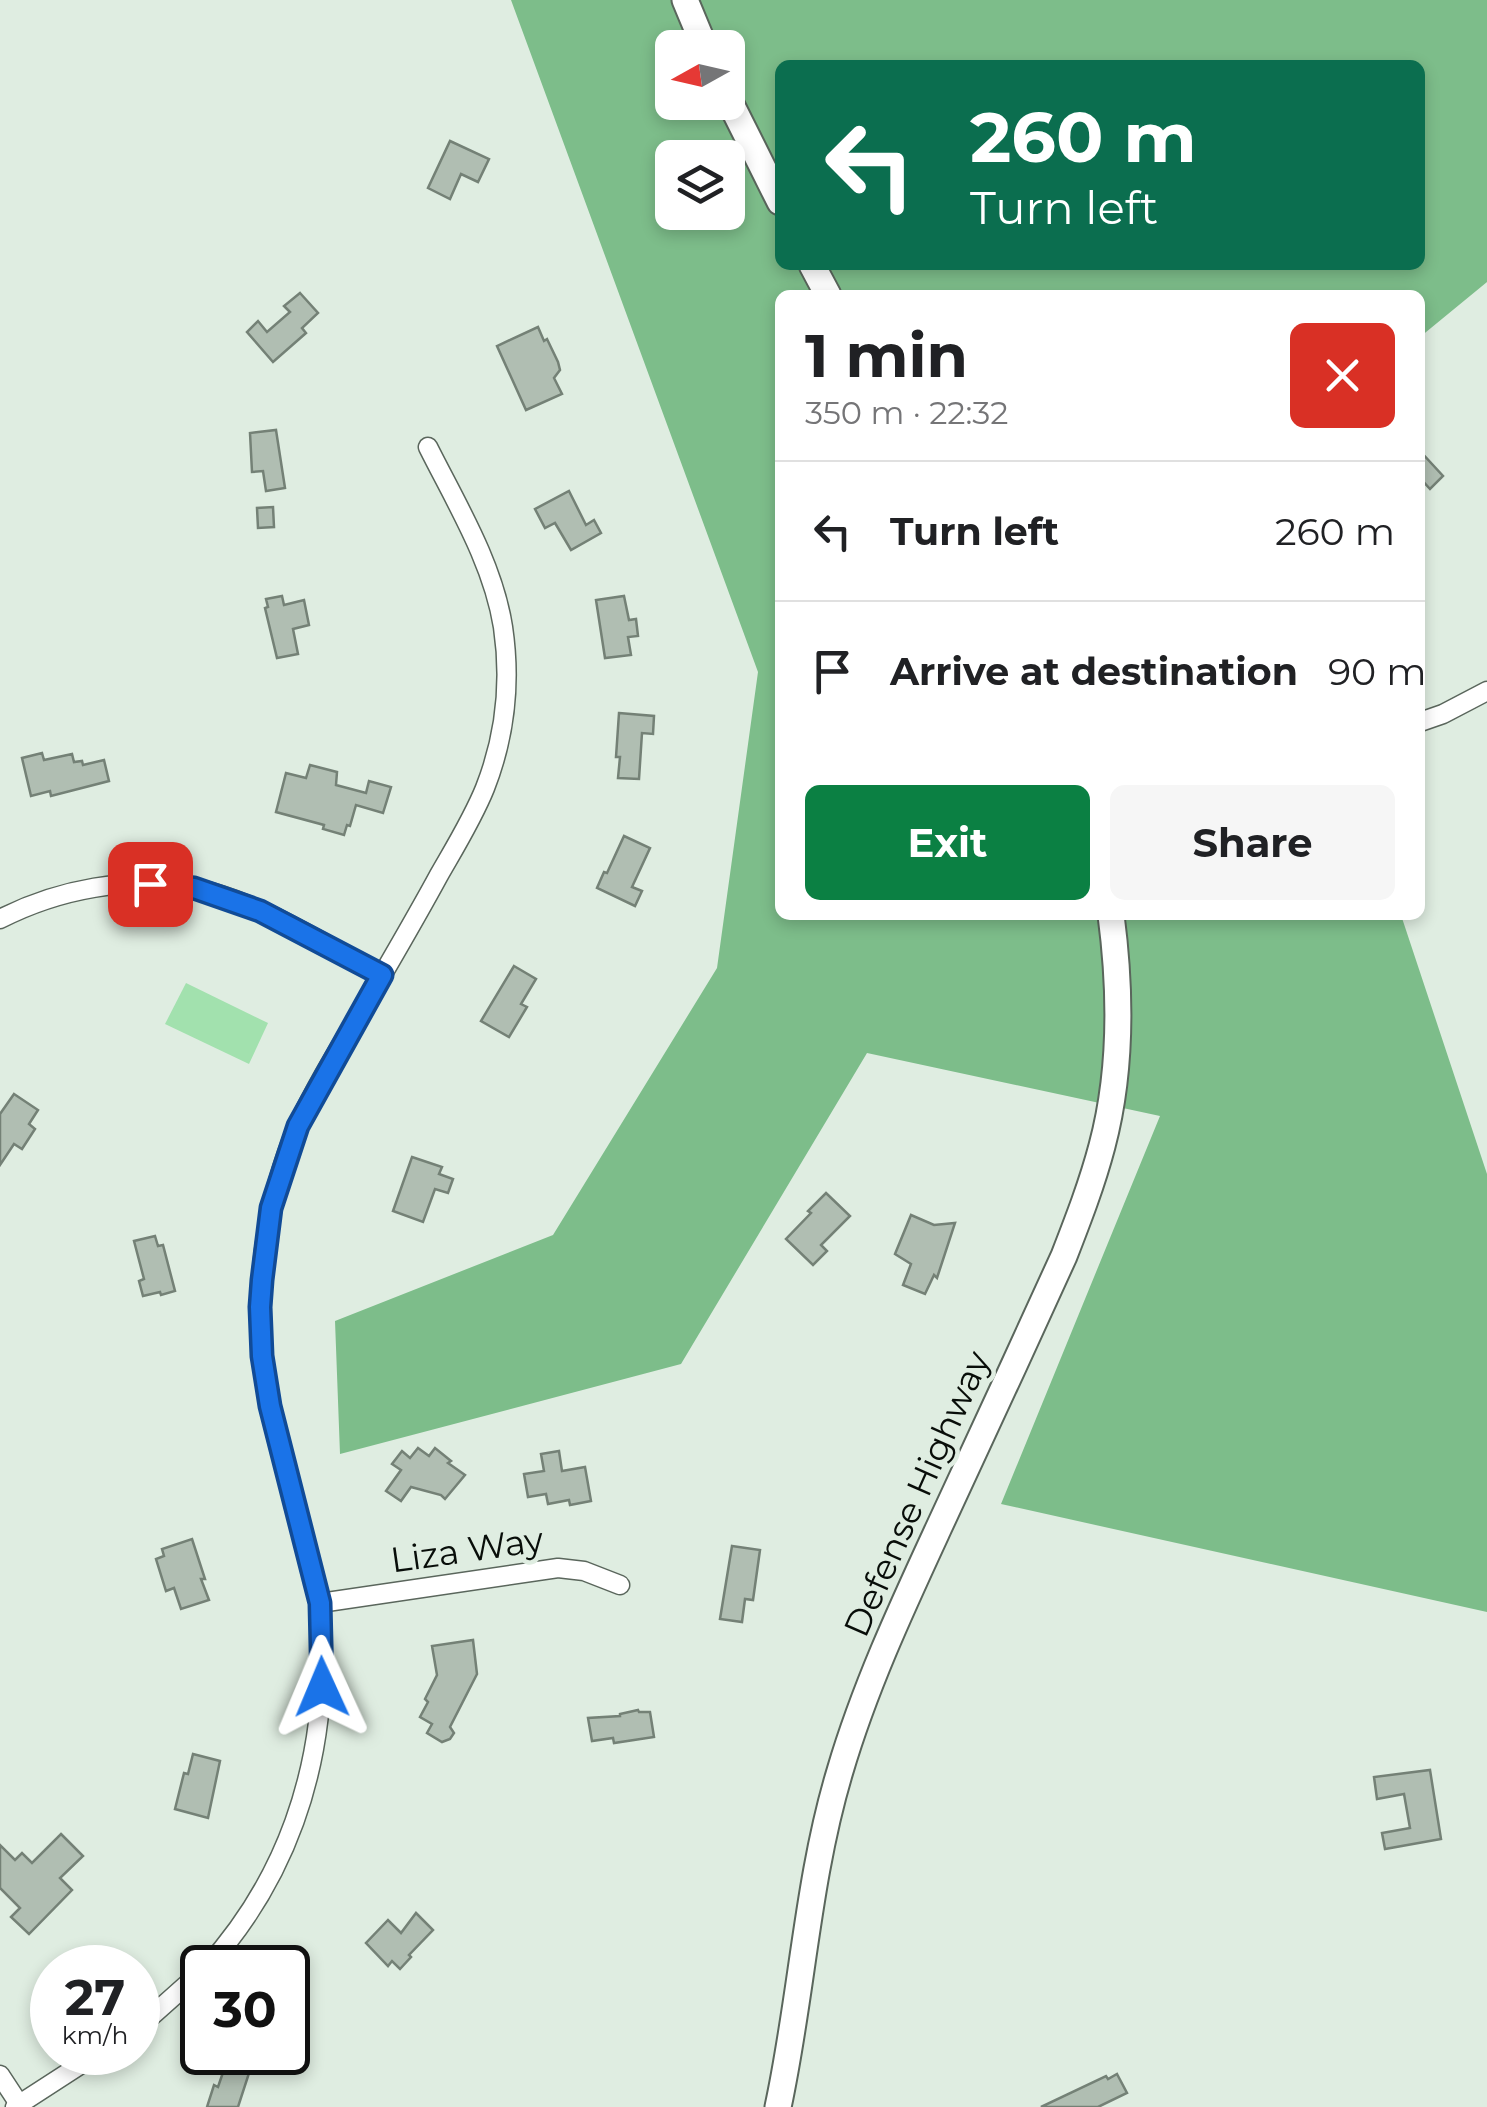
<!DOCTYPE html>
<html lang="en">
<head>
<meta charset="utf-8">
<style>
	body { margin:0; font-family:Montserrat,sans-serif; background:#f6f6f6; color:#202124; height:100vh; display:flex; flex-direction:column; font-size:38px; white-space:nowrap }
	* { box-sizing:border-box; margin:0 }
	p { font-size:32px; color:#757577 }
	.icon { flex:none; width:55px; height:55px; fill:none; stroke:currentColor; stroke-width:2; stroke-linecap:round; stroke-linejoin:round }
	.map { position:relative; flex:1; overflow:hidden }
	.drawer { position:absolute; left:775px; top:290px; width:650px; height:630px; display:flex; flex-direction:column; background:#fff; border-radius:15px; box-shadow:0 5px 15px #0003 }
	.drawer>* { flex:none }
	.banner { position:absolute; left:775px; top:60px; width:650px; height:210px; border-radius:15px; box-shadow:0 5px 15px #0003; background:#0b6e4f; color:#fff; overflow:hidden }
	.needle { width:65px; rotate:262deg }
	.fabs { position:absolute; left:655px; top:30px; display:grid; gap:20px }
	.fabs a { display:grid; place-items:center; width:90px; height:90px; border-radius:15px; background:#fff; box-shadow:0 5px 15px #0003; font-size:50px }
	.speed { position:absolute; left:30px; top:1945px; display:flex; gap:20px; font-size:50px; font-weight:700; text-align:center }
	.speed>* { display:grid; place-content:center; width:130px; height:130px; border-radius:50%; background:#fff; box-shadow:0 5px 15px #0003; line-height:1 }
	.speed small { font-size:25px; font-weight:400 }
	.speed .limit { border:5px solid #111; border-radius:15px; background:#fff; color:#111 }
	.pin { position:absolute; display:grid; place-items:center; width:85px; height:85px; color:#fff; margin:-42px; border-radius:20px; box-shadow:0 5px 15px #0006 }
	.me { position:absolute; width:110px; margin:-55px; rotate:359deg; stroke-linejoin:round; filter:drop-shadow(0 0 8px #0008) }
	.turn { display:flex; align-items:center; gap:35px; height:210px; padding:0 30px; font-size:45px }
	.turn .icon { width:130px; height:130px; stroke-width:2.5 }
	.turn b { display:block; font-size:70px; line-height:85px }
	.round { display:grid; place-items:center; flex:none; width:105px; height:105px; border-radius:15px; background:#f6f6f6 }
	.overview { display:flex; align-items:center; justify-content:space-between; height:170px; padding:0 30px }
	h1 { font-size:60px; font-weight:700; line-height:75px }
	.cta { display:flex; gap:20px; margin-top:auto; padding:20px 30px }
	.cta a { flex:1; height:115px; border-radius:15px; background:#0b8043; color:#fff; font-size:40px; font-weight:700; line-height:115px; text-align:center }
	.cta a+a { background:#f6f6f6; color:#202124 }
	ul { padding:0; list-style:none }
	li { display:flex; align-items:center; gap:30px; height:140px; padding:0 30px; border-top:2px solid #e0e0e0 }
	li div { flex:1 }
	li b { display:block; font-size:38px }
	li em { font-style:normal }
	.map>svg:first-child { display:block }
</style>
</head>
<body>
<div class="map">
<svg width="1487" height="2107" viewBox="0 0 1487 2107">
	<rect width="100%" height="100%" fill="#dfede1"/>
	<polygon fill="#a2e1ae" points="186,983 268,1023 249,1064 165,1024"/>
	<path fill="#7dbd8a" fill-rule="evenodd" d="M511,0H1487V282L1420,337V295H780V915H1401L1487,1174V1612L1001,1504L1160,1116L867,1053L681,1364L340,1454L335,1321L553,1235L717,968L758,672ZM672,48H728V102H672ZM780,65H1420V265H780ZM672,158H728V212H672Z"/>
	<g fill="#b0beb2" stroke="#748176" stroke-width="2.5">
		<polygon points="450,141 489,159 478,182 461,174 450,199 428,188"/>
		<polygon points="300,293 318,313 302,328 306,333 273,362 247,332 258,321 267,332 290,312 284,306"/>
		<polygon points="538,327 544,341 547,339 558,362 560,370 554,378 562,394 526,410 497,346"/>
		<polygon points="276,430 285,488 266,491 263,471 252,472 250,433"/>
		<polygon points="1420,451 1443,476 1430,489 1420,478"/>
		<polygon points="569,491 586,525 594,520 601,533 571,550 555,523 545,528 535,509"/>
		<polygon points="273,507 274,527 258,528 257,508"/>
		<polygon points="282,596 284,605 304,600 309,625 293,629 298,654 277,658 265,608 268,607 266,599"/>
		<polygon points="624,596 629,620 636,619 638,636 628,637 631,655 605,658 596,600"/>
		<polygon points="619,713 654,716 653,734 642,733 639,779 618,778 620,757 616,757"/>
		<polygon points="42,753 44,760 72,754 74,762 82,761 83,765 104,760 109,781 51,796 50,791 31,796 22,758"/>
		<polygon points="310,765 337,772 336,785 366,793 369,781 391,787 383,813 356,805 350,826 347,825 344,835 323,829 324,825 276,812 286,773 306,778"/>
		<polygon points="624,836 650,848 632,887 642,891 635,906 597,888 604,872 607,873"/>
		<polygon points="514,966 536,979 521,1004 527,1007 509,1037 481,1021"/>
		<polygon points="14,1094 38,1110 29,1124 35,1129 22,1149 14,1144 0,1165 0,1114"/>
		<polygon points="412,1157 442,1167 439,1174 453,1179 448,1193 435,1189 423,1222 393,1211"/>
		<polygon points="826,1193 850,1216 821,1245 827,1251 813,1265 786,1239 811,1213 808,1211"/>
		<polygon points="911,1215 934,1225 955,1223 937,1278 934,1275 925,1294 903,1285 911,1264 895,1254"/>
		<polygon points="155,1236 158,1246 163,1245 175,1291 161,1295 160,1292 143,1296 139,1281 144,1279 134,1241"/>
		<polygon points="418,1448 429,1456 435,1448 451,1461 448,1463 465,1475 445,1499 441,1495 411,1487 401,1501 386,1491 401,1470 392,1464 402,1451 410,1458"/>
		<polygon points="559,1451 562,1471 585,1467 591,1501 570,1505 569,1500 548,1504 546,1494 528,1497 524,1474 544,1471 541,1454"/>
		<polygon points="192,1539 205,1579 201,1579 209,1600 181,1609 174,1588 166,1591 156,1559 164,1556 162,1549"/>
		<polygon points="732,1546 760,1550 753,1600 745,1599 742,1622 720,1619"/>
		<polygon points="473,1640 477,1674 450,1727 454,1733 450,1739 442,1742 427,1733 432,1724 420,1717 428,1702 425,1699 437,1675 432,1646"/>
		<polygon points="638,1710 639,1712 650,1712 654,1737 614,1743 613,1738 592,1741 588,1718 620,1716 620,1714"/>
		<polygon points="193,1754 220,1761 208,1818 175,1809 184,1773 188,1774"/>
		<polygon points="1430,1770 1441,1839 1385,1849 1382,1833 1410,1828 1404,1794 1377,1799 1374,1777"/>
		<polygon points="61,1834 83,1856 60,1878 72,1890 29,1934 11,1917 20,1908 0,1888 0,1845 15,1860 22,1853 32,1863"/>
		<polygon points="416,1913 433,1930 409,1955 411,1957 400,1969 392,1961 388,1966 366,1943 388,1920 401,1933"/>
		<polygon points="228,2058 251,2067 238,2107 207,2107 214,2085 218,2087"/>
		<polygon points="1117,2074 1127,2093 1098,2107 1041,2107 1106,2076 1108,2079"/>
	</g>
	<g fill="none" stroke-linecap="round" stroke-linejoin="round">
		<defs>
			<g id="street">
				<polyline points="1420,722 1443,714 1487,691"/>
				<path d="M0,919C59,889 128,876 194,888C257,900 325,945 382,975"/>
				<polyline points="320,1603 558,1568 584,1571 620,1585"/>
				<path d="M206,1968C286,1880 323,1771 322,1653C322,1637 322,1620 320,1604C316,1580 308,1556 302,1532C287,1475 268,1416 262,1357C258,1322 260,1285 264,1251C270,1208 281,1164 298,1125C314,1090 334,1057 354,1024C382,975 412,925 439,875C455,847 473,818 485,788C505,737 511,681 503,627C493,563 456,503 428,447"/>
				<polyline points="138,2028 202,1971"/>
				<polyline points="0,2075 21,2107"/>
				<polyline points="15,2107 100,2052"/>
			</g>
			<g id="secondary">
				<polyline points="685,0 705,48"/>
				<polyline points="728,98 780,202"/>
				<polyline points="812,265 828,295"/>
				<path d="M778,2107C802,1996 807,1880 840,1771C865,1686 903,1605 940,1525C982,1435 1023,1346 1064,1256C1078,1220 1092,1184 1102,1146C1122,1071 1121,991 1111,915"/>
			</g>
		</defs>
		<use href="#street" stroke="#5a665c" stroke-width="21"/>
		<use href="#secondary" stroke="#5a665c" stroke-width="29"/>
		<use href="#street" stroke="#fff" stroke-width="18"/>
		<use href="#secondary" stroke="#fff" stroke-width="25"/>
	</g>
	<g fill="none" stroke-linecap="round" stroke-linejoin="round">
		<defs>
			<polyline id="route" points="150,884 194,888 260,911 382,975 298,1126 271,1208 262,1280 260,1307 262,1356 270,1406 320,1603 322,1687"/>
		</defs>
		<use href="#route" stroke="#114b97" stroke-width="25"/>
		<use href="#route" stroke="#1a73e8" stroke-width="18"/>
	</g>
	<g text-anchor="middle" stroke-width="9" stroke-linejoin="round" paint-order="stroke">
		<g font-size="35" fill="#080d09" stroke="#dfede1">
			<text transform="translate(917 1494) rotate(-66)" y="12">Defense Highway</text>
			<text transform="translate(467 1550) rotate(-8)" y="12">Liza Way</text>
		</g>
	</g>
</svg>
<div class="fabs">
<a><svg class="needle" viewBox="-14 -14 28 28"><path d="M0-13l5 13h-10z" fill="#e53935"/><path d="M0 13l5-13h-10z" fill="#757577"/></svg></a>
<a><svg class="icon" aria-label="layers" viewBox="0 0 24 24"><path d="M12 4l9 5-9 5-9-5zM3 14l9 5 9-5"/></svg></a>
</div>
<div class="speed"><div>27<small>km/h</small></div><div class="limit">30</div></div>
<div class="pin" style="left:150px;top:884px;background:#d93025"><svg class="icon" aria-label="arrive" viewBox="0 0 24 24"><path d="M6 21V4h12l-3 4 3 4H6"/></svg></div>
<svg class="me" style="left:322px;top:1687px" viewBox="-20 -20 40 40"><path d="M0-17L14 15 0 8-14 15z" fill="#1a73e8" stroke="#fff" stroke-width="4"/></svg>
<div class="banner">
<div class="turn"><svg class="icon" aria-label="left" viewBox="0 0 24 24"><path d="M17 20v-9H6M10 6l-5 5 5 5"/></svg><div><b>260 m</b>Turn left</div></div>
</div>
<section class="drawer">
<div class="overview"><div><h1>1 min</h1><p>350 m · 22:32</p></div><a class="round" style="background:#d93025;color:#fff"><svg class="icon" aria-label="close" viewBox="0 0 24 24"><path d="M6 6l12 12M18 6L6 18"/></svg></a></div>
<ul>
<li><svg class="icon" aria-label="left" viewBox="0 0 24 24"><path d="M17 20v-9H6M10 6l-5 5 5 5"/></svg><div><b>Turn left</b></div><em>260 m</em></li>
<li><svg class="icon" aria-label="arrive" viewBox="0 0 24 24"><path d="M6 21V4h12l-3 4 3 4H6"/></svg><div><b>Arrive at destination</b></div><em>90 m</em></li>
</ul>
<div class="cta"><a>Exit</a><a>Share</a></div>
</section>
</div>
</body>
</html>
